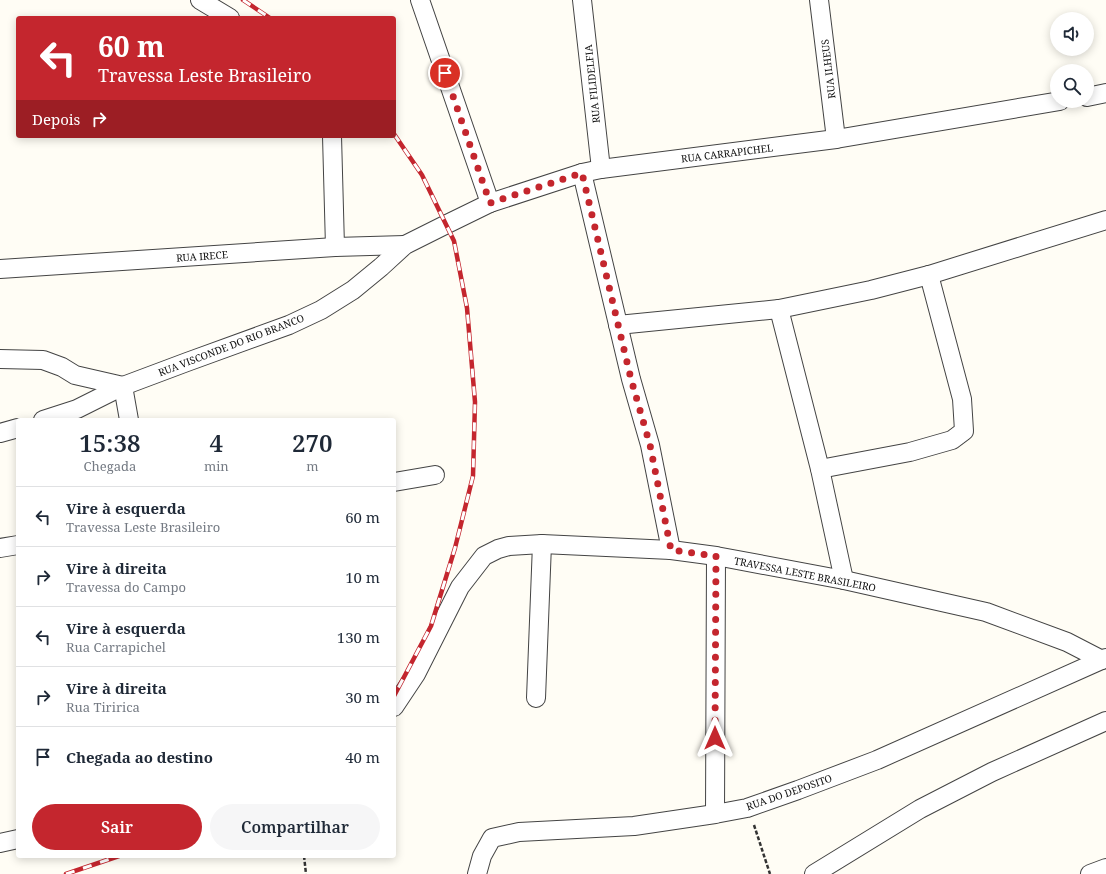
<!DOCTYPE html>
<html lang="pt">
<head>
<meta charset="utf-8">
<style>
	body { margin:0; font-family:"Noto Serif",serif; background:#f6f6f7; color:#1f2937; height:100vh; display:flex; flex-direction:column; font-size:15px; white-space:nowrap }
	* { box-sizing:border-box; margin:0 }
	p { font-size:13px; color:#747a83 }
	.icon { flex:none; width:22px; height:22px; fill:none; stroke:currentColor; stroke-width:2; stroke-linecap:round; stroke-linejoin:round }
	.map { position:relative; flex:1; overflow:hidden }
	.drawer { position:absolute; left:16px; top:418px; width:380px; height:440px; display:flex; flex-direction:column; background:#fff; border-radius:4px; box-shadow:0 2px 10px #0003 }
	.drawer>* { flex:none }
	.hud { position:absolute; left:16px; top:16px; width:380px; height:122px; border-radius:4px; box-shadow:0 2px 10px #0003; background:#c4262e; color:#fff; overflow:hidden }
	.controls { position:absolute; left:1050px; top:12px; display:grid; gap:8px }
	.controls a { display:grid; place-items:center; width:44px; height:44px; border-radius:50%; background:#fff; box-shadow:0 2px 10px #0003; font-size:20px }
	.pin { position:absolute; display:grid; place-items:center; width:34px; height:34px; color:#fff; margin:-17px; border:2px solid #fff; border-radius:50%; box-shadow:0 1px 4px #0007 }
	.me { position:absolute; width:44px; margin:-22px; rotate:0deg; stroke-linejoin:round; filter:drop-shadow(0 0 3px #0008) }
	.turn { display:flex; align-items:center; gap:14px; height:84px; padding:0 16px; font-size:18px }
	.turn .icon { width:52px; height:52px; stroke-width:2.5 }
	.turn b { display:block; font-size:28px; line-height:34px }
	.then { display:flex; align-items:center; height:38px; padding:0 16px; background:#0003; gap:8px; font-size:15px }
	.eta { display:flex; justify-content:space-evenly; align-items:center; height:68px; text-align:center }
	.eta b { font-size:24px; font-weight:600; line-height:28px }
	.button { display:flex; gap:8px; margin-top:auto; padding:8px 16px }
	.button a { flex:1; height:46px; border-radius:24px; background:#c4262e; color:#fff; font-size:16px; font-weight:600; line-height:46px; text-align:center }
	.button a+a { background:#f6f6f7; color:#1f2937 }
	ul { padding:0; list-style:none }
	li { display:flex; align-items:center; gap:12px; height:60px; padding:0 16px; border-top:1px solid #e0e1e3 }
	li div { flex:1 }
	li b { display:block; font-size:15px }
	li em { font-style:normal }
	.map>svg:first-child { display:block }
</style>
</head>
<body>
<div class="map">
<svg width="1106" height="874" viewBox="0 0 1106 874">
	<rect width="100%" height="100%" fill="#fffdf5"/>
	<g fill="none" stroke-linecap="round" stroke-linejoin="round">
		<defs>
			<g id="minor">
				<polyline points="200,0 230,18"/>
				<polyline points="420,0 490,203"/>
				<polyline points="582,0 601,169"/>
				<polyline points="819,0 836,139"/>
				<polyline points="1087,97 1106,93"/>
				<polyline points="332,136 335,247"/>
				<polyline points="582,173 631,379 650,445 671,550"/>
				<polyline points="0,269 335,247 405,245"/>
				<polyline points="779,309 820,469 844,580"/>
				<polyline points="618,325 779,309 871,290 929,275 1106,220"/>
				<polyline points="0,359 43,360 62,367 75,375 123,386 129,420"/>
				<polyline points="43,420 77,409 123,386 187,362 289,325 321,310 353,290 381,267 405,245 445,225 490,203 582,173 601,169 836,139 1060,101"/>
				<polyline points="0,433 18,428"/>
				<polyline points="820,469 910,452 952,440 964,431 962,399 929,275"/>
				<polyline points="394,482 435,475"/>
				<polyline points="0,548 18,545"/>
				<polyline points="536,698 542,544"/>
				<polyline points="394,707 416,674 460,587 484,556 498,549 509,546 542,544 671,550 716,556 844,580 986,612 1067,642 1102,660"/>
				<polyline points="715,814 716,556"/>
				<polyline points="0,843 18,839"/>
				<polyline points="477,874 482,856 492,838 519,832 634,826 715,814 747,808 798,790 877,760 1106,658"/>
				<polyline points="814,874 920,809 992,772 1106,721"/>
				<polyline points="1090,874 1106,868"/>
			</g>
		</defs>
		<use href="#minor" stroke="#444" stroke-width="20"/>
		<g stroke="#333" stroke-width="2.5" stroke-dasharray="4 2" stroke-linecap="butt">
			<polyline points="754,825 770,874"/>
			<polyline points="304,856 306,874"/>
		</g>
		<use href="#minor" stroke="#fff" stroke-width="18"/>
		<defs>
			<g id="rail">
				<polyline points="243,0 270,18"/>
				<polyline points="394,134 422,175 454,241 467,308 475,402 473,476 455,548 431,626 394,696"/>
				<polyline points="66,874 119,856"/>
			</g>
		</defs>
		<use href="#rail" stroke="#c4262e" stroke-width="4.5"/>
		<use href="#rail" stroke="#fff" stroke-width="3" stroke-dasharray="9" stroke-linecap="butt"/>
	</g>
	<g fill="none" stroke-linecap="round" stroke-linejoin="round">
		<polyline stroke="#c4262e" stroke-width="7" stroke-dasharray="0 12.6" points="445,73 490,203 582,173 631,379 650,445 671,550 716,556 715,738"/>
	</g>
	<g text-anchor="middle" stroke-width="4" stroke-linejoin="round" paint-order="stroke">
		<g font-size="10" fill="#111" stroke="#fff">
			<text transform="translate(828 69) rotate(-97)" y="4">RUA ILHEUS</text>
			<text transform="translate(592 84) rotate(-96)" y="4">RUA FILIDELFIA</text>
			<text transform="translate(727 153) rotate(-7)" y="4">RUA CARRAPICHEL</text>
			<text transform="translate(202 256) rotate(-4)" y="4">RUA IRECE</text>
			<text transform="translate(231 345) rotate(-21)" y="4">RUA VISCONDE DO RIO BRANCO</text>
			<text transform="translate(805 574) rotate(11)" y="4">TRAVESSA LESTE BRASILEIRO</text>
			<text transform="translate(789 792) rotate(-19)" y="4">RUA DO DEPOSITO</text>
		</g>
	</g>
</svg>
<div class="controls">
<a><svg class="icon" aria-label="sound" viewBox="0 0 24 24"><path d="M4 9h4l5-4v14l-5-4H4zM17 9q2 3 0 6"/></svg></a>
<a><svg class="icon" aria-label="search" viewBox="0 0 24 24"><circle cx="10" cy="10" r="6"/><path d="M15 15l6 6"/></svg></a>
</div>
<div class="pin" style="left:445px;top:73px;background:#d93025"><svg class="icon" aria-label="arrive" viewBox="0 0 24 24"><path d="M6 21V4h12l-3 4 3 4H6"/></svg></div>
<svg class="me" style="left:715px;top:738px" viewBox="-20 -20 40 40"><path d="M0-17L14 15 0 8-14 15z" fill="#c4262e" stroke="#fff" stroke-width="4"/></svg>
<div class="hud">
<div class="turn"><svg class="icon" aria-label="left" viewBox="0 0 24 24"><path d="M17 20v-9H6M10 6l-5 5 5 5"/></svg><div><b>60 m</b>Travessa Leste Brasileiro</div></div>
<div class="then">Depois<svg class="icon" aria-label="right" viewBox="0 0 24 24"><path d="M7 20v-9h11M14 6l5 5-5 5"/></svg></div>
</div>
<section class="drawer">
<div class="eta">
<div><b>15:38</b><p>Chegada</p></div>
<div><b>4</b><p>min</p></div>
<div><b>270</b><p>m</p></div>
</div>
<ul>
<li><svg class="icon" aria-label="left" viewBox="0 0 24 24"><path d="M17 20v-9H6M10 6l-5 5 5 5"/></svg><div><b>Vire à esquerda</b><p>Travessa Leste Brasileiro</p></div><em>60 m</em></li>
<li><svg class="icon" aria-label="right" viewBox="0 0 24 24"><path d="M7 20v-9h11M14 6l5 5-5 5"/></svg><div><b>Vire à direita</b><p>Travessa do Campo</p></div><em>10 m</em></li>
<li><svg class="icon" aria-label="left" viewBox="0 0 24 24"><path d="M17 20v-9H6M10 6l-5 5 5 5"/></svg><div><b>Vire à esquerda</b><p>Rua Carrapichel</p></div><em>130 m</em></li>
<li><svg class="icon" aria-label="right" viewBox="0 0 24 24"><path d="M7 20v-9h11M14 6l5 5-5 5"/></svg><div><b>Vire à direita</b><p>Rua Tiririca</p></div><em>30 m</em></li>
<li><svg class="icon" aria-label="arrive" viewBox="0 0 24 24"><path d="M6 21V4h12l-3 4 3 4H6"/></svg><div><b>Chegada ao destino</b></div><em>40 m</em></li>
</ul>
<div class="button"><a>Sair</a><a>Compartilhar</a></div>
</section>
</div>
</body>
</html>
